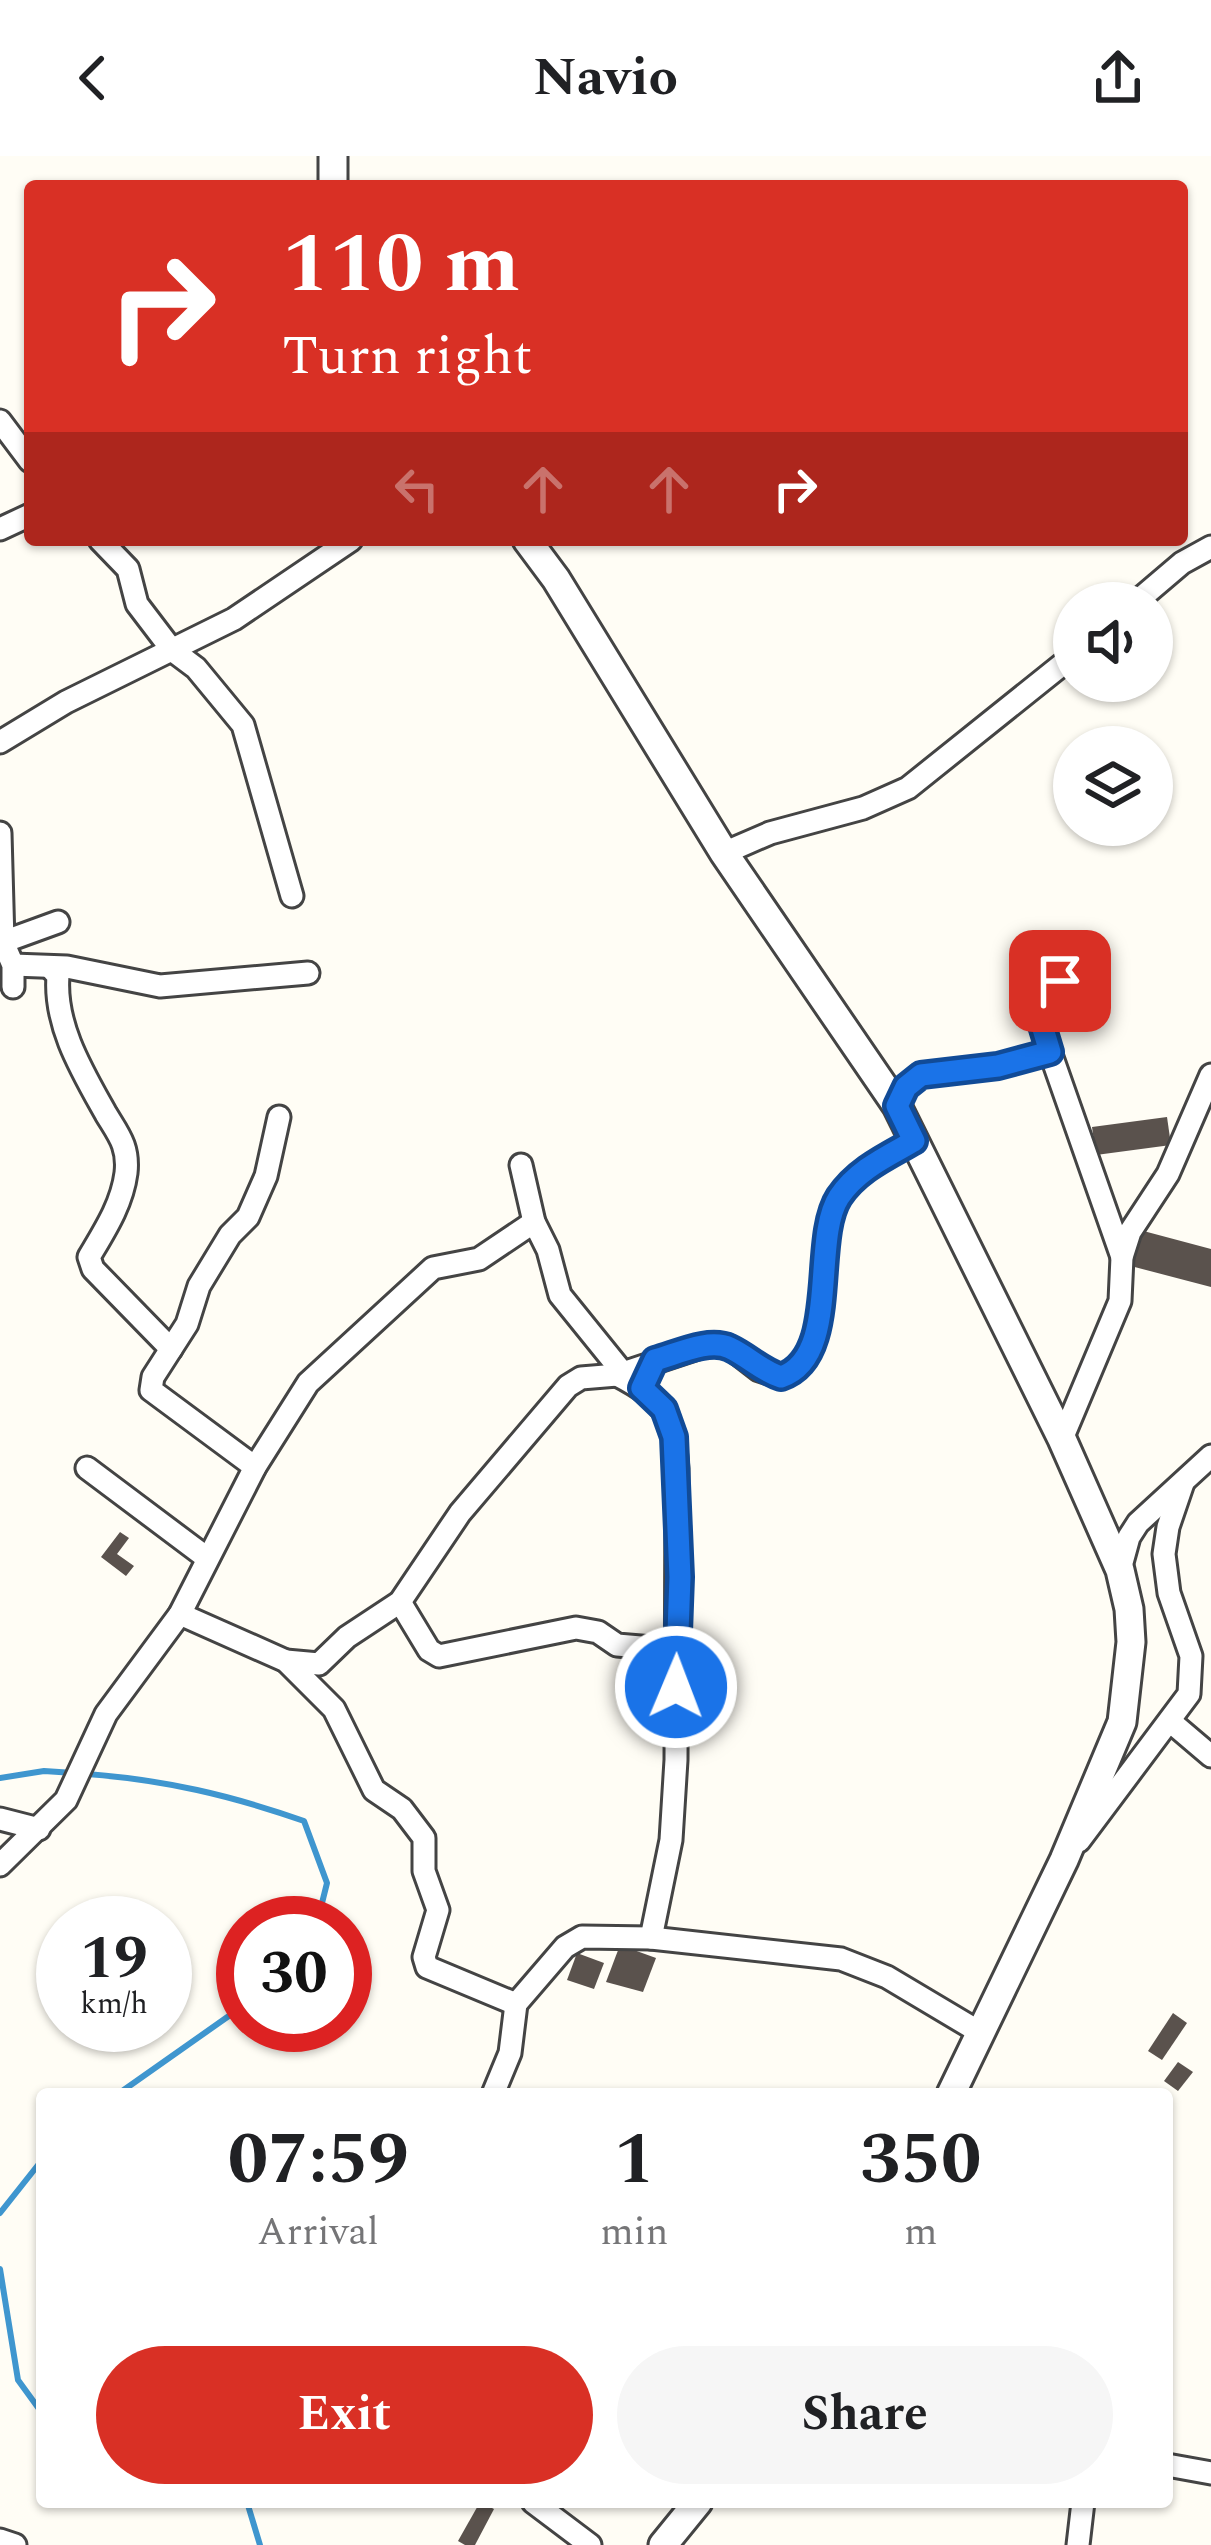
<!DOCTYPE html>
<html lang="en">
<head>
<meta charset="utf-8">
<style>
	body { margin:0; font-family:Spectral,serif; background:#f6f6f6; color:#202124; height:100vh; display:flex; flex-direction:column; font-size:45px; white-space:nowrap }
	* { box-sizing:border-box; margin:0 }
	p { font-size:39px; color:#757577 }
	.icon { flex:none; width:66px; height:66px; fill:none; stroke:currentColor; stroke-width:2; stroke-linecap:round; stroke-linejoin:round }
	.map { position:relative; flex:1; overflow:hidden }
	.panel { position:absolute; left:36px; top:1932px; width:1137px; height:420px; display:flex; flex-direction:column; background:#fff; border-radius:12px; box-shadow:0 3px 9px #0004 }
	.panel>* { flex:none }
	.guide { position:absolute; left:24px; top:24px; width:1164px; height:366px; border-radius:12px; box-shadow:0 3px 9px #0004; background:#d93025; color:#fff; overflow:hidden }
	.controls { position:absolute; left:1053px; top:426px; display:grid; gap:24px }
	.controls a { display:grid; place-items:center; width:120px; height:120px; border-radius:50%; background:#fff; box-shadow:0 3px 9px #0004; font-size:60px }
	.speed { position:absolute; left:36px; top:1740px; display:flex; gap:24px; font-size:60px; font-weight:700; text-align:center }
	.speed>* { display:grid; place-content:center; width:156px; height:156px; border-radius:50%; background:#fff; box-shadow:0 3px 9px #0004; line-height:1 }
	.speed small { font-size:30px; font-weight:400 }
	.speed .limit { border:18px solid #d22; background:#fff; color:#111 }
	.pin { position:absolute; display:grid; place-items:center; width:102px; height:102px; color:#fff; margin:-51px; border-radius:24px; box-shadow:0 6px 18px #0006 }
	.me { position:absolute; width:132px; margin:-66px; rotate:1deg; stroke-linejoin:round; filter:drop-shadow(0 0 9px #0008) }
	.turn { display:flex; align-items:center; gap:42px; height:252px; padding:0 60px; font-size:54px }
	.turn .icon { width:156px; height:156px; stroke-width:2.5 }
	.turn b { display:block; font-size:84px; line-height:102px }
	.lanes { display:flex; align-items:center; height:114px; padding:0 60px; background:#0003; justify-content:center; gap:60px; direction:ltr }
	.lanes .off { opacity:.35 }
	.eta { display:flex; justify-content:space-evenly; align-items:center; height:204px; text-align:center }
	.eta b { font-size:72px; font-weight:700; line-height:84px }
	.button { display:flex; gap:24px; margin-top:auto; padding:24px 60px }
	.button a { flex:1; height:138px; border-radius:72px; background:#d93025; color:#fff; font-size:48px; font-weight:700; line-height:138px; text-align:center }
	.button a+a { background:#f6f6f6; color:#202124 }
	header { display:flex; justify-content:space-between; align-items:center; height:156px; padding:0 60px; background:#fff; font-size:54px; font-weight:700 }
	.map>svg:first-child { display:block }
</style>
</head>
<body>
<header><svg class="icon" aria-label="back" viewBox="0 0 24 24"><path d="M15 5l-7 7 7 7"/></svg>Navio<svg class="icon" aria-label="share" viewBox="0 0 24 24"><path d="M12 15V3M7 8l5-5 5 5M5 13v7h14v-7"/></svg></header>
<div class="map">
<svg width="1211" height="2389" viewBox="0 0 1211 2389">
	<rect width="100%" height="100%" fill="#fffdf5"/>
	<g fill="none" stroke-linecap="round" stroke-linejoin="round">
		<g stroke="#3f96cf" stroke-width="6">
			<path d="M87,1618C165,1624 230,1639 304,1665L327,1727L317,1767"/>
			<polyline points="0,1622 44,1615 74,1617"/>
			<polyline points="118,1938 243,1850"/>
			<polyline points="0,2057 42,2004"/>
			<polyline points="0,2113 18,2224 42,2257"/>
			<polyline points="247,2346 260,2389"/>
		</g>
	</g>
	<g fill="#5a524d">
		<polygon points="1167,961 1171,989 1096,999 1092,971"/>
		<polygon points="1136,1073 1211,1093 1211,1131 1127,1109"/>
		<polygon points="120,1376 129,1382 117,1398 134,1410 126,1420 101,1401"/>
		<polygon points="620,1789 656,1802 643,1836 606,1826"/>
		<polygon points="577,1797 604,1807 594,1833 567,1824"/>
		<polygon points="1173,1857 1187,1867 1162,1904 1148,1895"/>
		<polygon points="1178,1906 1193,1916 1178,1935 1164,1925"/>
		<polygon points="480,2346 494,2353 475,2389 465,2389 458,2385"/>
	</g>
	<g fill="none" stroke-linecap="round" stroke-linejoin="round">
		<defs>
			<g id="minor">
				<polyline points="0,265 30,305"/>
				<polyline points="0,373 30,359"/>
				<polyline points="100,384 128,413 137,448 172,494 196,512 243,569 292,740"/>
				<polyline points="1135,447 1182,407 1211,391"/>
				<polyline points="0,586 66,546 234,463 351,384"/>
				<polyline points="0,677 3,786 13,809 13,831"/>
				<polyline points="724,697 770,677 863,652 908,632 1074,499"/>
				<polyline points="3,786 58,766"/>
				<polyline points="13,809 67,811 160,830 308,817"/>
				<path d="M50,811L58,820C54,869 82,915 106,958C118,978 129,990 126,1017C122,1048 105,1074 89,1101L93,1113L171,1193"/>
				<polyline points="1061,825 1036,837 1034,850 1122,1101"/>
				<polyline points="897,950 906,931 921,919 998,910 1050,895"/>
				<polyline points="521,1009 534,1066 548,1094 560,1139 623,1217"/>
				<path d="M617,1219C665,1244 673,1260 677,1313L676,1604L671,1684L651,1782"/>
				<polyline points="1062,1283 1120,1145 1122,1101 1130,1076 1168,1018 1211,919"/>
				<polyline points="255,1311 151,1234 153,1221 187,1168 199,1130 230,1079 248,1061 266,1020 279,961"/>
				<polyline points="87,1312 207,1402"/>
				<polyline points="1120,1414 1129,1381 1138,1367 1211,1300"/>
				<polyline points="400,1446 429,1494 439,1500 576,1472 598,1476 617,1489 676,1494"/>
				<polyline points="180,1458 286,1505 334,1553 374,1634 402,1653 424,1682 424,1715 438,1754 424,1801 427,1811 516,1848"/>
				<path d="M286,1505L319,1508L347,1481L400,1446L460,1357L568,1230L581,1222L617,1219L707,1189L728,1190L759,1214L781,1221C841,1200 810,1085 839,1041C857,1014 886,1001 914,985"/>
				<polyline points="1171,1566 1211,1600"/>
				<polyline points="0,1663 39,1673"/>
				<polyline points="1079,1685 1189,1538 1191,1500 1169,1437 1164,1398 1168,1371 1183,1327"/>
				<polyline points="0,1709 66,1644 106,1558 180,1458 255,1311 308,1227 433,1112 479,1103 534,1066"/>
				<polyline points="493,1938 510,1897 516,1848 565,1791 582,1781 651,1782 841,1803 887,1821 981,1877"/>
				<polyline points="1167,2309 1211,2317"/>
				<polyline points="533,2346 590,2389"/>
				<polyline points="0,2384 15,2389"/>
				<polyline points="1078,2389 1083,2346"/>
			</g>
			<g id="tertiary">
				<polyline points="333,0 333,30"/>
				<polyline points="527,384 556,423 724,697 897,950 1062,1283 1120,1414 1129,1453 1131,1486 1122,1566 1064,1704 951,1938"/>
				<polyline points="663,2389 698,2346"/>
			</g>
		</defs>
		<use href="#minor" stroke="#444" stroke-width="27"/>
		<use href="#tertiary" stroke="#444" stroke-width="33"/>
		<use href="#minor" stroke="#fff" stroke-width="21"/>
		<use href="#tertiary" stroke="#fff" stroke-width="27"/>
	</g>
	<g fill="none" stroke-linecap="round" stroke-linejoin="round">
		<defs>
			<path id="route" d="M676,1531L680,1421L674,1281L664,1253L642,1232L655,1204C677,1198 709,1182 730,1192C749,1201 760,1214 781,1221C841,1201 811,1084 839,1041C857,1014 886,1001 914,985L897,950L906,931L921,919L998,910L1050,896L1034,843L1036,837L1060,825"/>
		</defs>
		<use href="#route" stroke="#114b97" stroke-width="30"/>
		<use href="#route" stroke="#1a73e8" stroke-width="21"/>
	</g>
</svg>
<div class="controls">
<a><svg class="icon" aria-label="sound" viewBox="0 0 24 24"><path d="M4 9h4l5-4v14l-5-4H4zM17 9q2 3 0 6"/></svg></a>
<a><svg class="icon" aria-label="layers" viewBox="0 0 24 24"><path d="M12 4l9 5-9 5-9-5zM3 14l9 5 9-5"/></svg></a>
</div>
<div class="speed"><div>19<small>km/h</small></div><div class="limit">30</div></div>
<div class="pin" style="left:1060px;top:825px;background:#d93025"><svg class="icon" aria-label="arrive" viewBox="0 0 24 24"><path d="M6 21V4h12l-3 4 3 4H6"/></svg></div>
<svg class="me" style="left:676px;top:1531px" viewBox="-20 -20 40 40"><circle r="17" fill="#1a73e8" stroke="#fff" stroke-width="3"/><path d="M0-11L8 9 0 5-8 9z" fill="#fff"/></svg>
<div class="guide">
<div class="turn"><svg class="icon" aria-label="right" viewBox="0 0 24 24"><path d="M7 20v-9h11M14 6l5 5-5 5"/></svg><div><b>110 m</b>Turn right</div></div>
<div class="lanes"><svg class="icon off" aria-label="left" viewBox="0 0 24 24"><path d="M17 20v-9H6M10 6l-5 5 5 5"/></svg><svg class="icon off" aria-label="ahead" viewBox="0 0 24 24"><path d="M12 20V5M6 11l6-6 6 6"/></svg><svg class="icon off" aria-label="ahead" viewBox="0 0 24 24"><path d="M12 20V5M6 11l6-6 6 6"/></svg><svg class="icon" aria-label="right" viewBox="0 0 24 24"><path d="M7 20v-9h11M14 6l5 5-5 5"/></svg></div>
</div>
<section class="panel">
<div class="eta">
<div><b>07:59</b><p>Arrival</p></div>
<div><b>1</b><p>min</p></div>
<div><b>350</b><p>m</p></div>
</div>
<div class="button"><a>Exit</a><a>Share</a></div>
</section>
</div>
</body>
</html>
